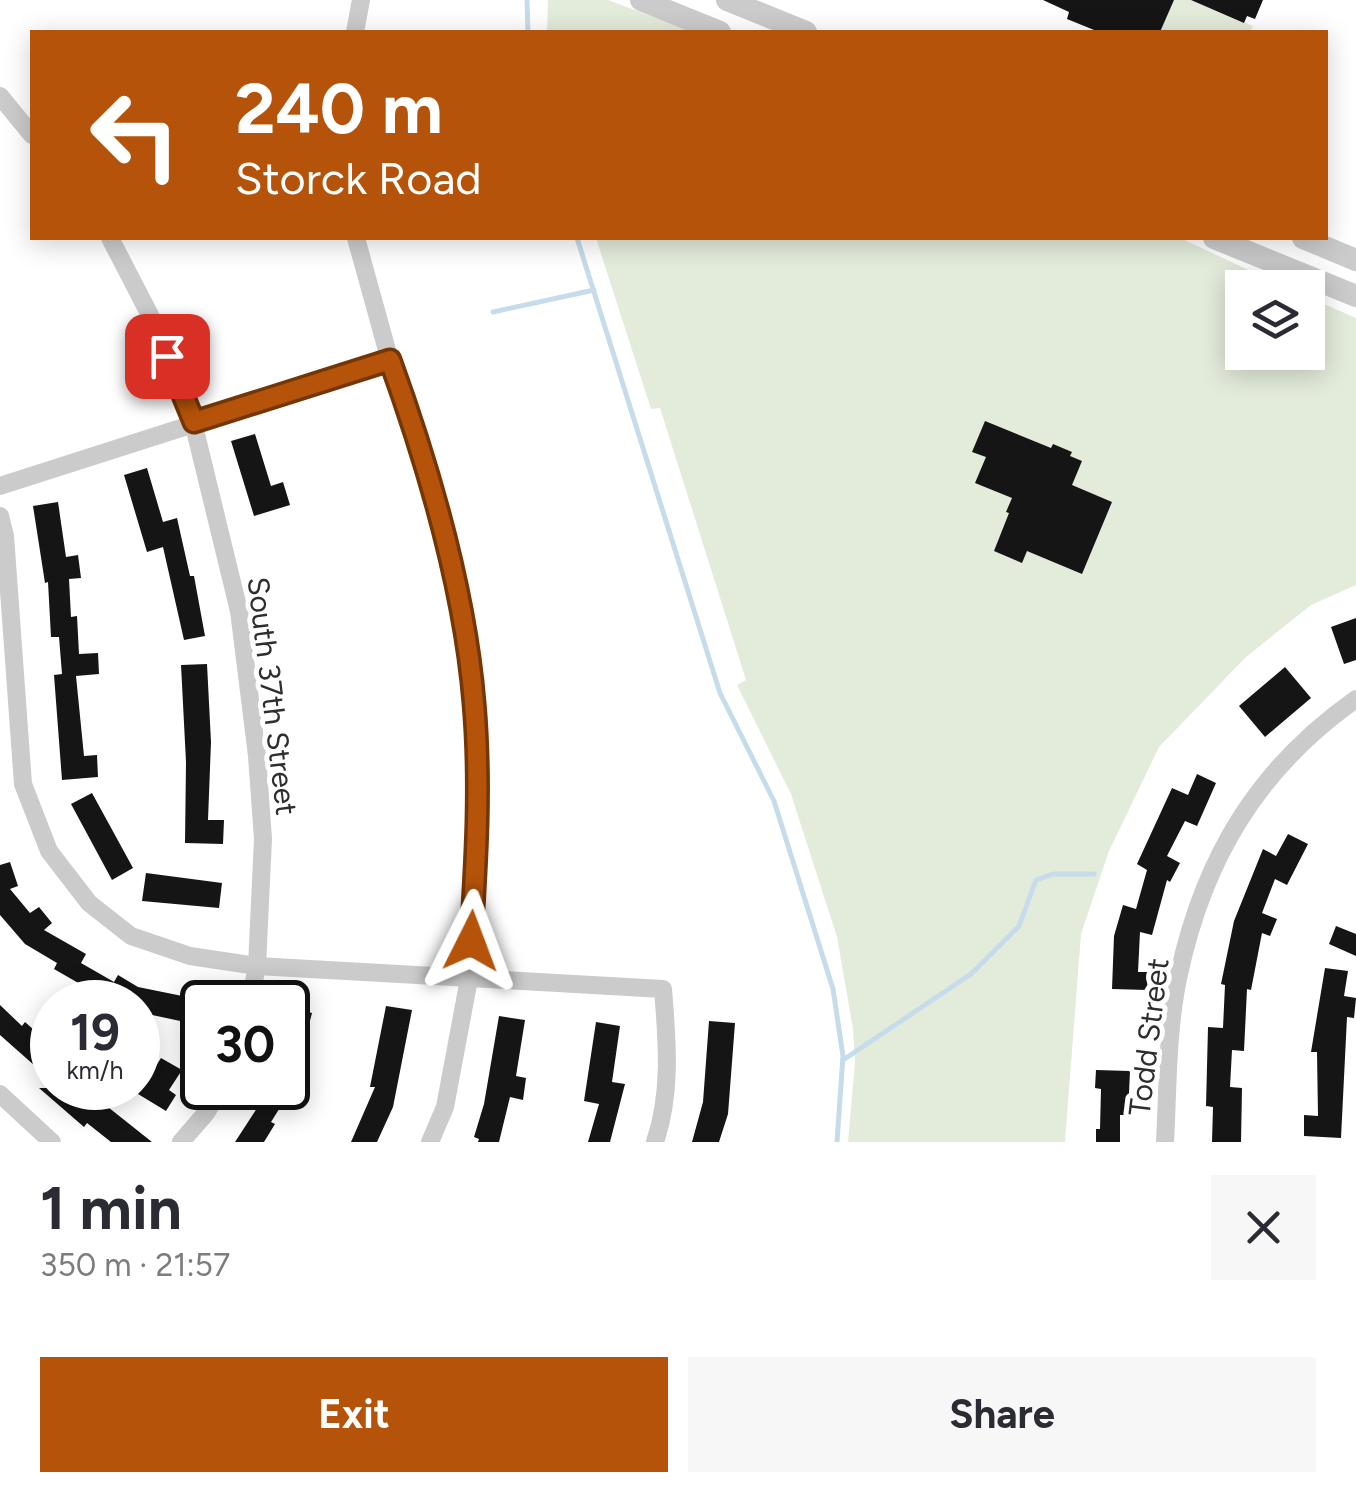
<!DOCTYPE html>
<html lang="en">
<head>
<meta charset="utf-8">
<style>
	body { margin:0; font-family:Figtree,sans-serif; background:#f7f7f7; color:#2b2b33; height:100vh; display:flex; flex-direction:column; font-size:38px; white-space:nowrap }
	* { box-sizing:border-box; margin:0 }
	p { font-size:32px; color:#7c7c81 }
	.icon { flex:none; width:55px; height:55px; fill:none; stroke:currentColor; stroke-width:2; stroke-linecap:round; stroke-linejoin:round }
	.map { position:relative; height:1142px; overflow:hidden }
	.panel { display:flex; flex-direction:column; background:#fff; flex:1 }
	.panel>* { flex:none }
	.banner { position:absolute; left:30px; top:30px; width:1298px; height:210px; border-radius:0px; box-shadow:0 5px 25px #0003; background:#b45309; color:#fff; overflow:hidden }
	.tools { position:absolute; left:1225px; top:270px; display:grid; gap:20px }
	.tools a { display:grid; place-items:center; width:100px; height:100px; border-radius:0px; background:#fff; box-shadow:0 5px 25px #0003; font-size:50px }
	.speed { position:absolute; left:30px; top:980px; display:flex; gap:20px; font-size:50px; font-weight:700; text-align:center }
	.speed>* { display:grid; place-content:center; width:130px; height:130px; border-radius:50%; background:#fff; box-shadow:0 5px 25px #0003; line-height:1 }
	.speed small { font-size:25px; font-weight:400 }
	.speed .limit { border:5px solid #111; border-radius:15px; background:#fff; color:#111 }
	.pin { position:absolute; display:grid; place-items:center; width:85px; height:85px; color:#fff; margin:-42px; border-radius:20px; box-shadow:0 5px 15px #0006 }
	.me { position:absolute; width:110px; margin:-55px; rotate:3deg; stroke-linejoin:round; filter:drop-shadow(0 0 8px #0008) }
	.turn { display:flex; align-items:center; gap:35px; height:210px; padding:0 40px; font-size:45px }
	.turn .icon { width:130px; height:130px; stroke-width:2.5 }
	.turn b { display:block; font-size:70px; line-height:85px }
	.round { display:grid; place-items:center; flex:none; width:105px; height:105px; border-radius:0px; background:#f7f7f7 }
	.headline { display:flex; align-items:center; justify-content:space-between; height:170px; padding:0 40px }
	h1 { font-size:60px; font-weight:700; line-height:75px }
	.action { display:flex; gap:20px; margin-top:auto; padding:20px 40px }
	.action a { flex:1; height:115px; border-radius:0px; background:#b45309; color:#fff; font-size:40px; font-weight:700; line-height:115px; text-align:center }
	.action a+a { background:#f7f7f7; color:#2b2b33 }
	.map>svg:first-child { display:block }
</style>
</head>
<body>
<div class="map">
<svg width="1356" height="1142" viewBox="0 0 1356 1142">
	<rect width="100%" height="100%" fill="#fff"/>
	<g fill="#e3ebdb">
		<polygon points="548,0 608,0 693,32 547,32"/>
		<polygon points="1174,0 1191,0 1253,26 1250,32 1160,32"/>
		<polygon points="596,238 1180,238 1285,287 1242,288 1242,352 1308,352 1308,297 1356,318 1356,585 1311,605 1246,657 1159,747 1109,851 1081,934 1065,1142 848,1142 855,1063 853,1029 837,937 791,794 737,685 746,680 660,408 651,409"/>
	</g>
	<g fill="none" stroke-linecap="round" stroke-linejoin="round">
		<g stroke="#c7dceb" stroke-width="5">
			<polyline points="527,0 528,32"/>
			<polyline points="577,238 720,693 774,801 833,989 843,1056 837,1142"/>
			<polyline points="493,312 594,290"/>
			<polyline points="843,1060 971,974 1019,926 1036,880 1053,874 1094,874"/>
		</g>
	</g>
	<g fill="#151515">
		<polygon points="1043,0 1174,0 1160,32 1099,32 1067,19 1069,12"/>
		<polygon points="1191,0 1263,0 1255,19 1247,16 1244,23"/>
		<polygon points="985,421 1051,448 1053,444 1072,452 1070,456 1082,461 1072,485 1112,502 1082,574 1027,551 1022,563 994,551 1009,513 1006,512 1012,498 975,483 986,457 972,452"/>
		<polygon points="255,434 271,486 283,482 290,505 254,516 231,441"/>
		<polygon points="147,468 163,522 177,518 190,576 194,576 205,636 184,640 163,547 147,552 124,475"/>
		<polygon points="58,502 66,557 78,555 81,578 69,579 71,617 77,616 79,654 98,653 99,674 76,676 84,756 97,755 98,777 62,780 54,675 62,674 59,637 51,637 48,582 45,583 33,506"/>
		<polygon points="1356,618 1356,660 1344,664 1331,627"/>
		<polygon points="207,664 211,742 208,820 224,820 223,844 185,843 186,762 181,665"/>
		<polygon points="1285,667 1311,698 1265,737 1239,706"/>
		<polygon points="1197,774 1216,783 1197,826 1185,821 1167,856 1180,863 1170,882 1167,880 1152,935 1140,932 1138,972 1148,972 1147,990 1112,989 1114,936 1123,905 1136,909 1147,870 1137,864 1172,788 1188,795"/>
		<polygon points="92,793 133,868 112,880 71,804"/>
		<polygon points="1288,834 1308,844 1287,885 1275,879 1262,913 1277,919 1270,936 1262,933 1251,990 1247,989 1244,1051 1232,1050 1230,1087 1242,1088 1241,1142 1212,1142 1213,1107 1206,1106 1208,1027 1223,1028 1225,985 1221,984 1234,921 1263,849 1276,856"/>
		<polygon points="10,862 18,886 10,889 30,913 39,907 52,923 44,930 86,954 81,963 114,982 118,975 138,987 202,1000 202,1038 182,1033 185,1022 138,1012 138,1002 113,1002 105,998 102,1002 78,1002 87,988 54,969 57,963 25,944 0,915 0,865"/>
		<polygon points="146,873 222,883 219,908 142,901"/>
		<polygon points="1336,926 1356,934 1356,956 1329,944"/>
		<polygon points="1325,968 1348,971 1344,996 1356,998 1354,1018 1347,1017 1341,1138 1304,1136 1304,1115 1318,1116 1317,1052 1311,1052"/>
		<polygon points="0,1005 22,1026 25,1022 52,1046 52,1081 0,1035"/>
		<polygon points="288,1006 312,1013 298,1067 308,1070 302,1091 288,1088"/>
		<polygon points="386,1006 412,1010 393,1107 377,1142 351,1142 375,1087 370,1087"/>
		<polygon points="499,1016 525,1020 516,1076 526,1078 523,1100 510,1097 499,1142 478,1142 479,1139 474,1137 484,1104"/>
		<polygon points="709,1021 735,1023 728,1114 719,1142 692,1142 703,1102"/>
		<polygon points="596,1022 620,1026 612,1082 625,1084 610,1142 588,1142 599,1104 584,1101"/>
		<polygon points="161,1058 182,1070 169,1090 176,1095 166,1111 138,1094"/>
		<polygon points="1096,1070 1130,1071 1128,1115 1120,1115 1120,1142 1096,1142 1096,1129 1100,1129 1101,1089 1095,1088"/>
		<polygon points="39,1088 84,1088 152,1142 111,1142 87,1123 84,1127"/>
		<polygon points="265,1096 281,1106 271,1122 275,1124 264,1142 235,1142"/>
	</g>
	<g fill="none" stroke-linecap="round" stroke-linejoin="round">
		<g stroke="#cbcbcb" stroke-width="18">
			<polyline points="355,32 361,0"/>
			<polyline points="0,96 32,135"/>
			<polyline points="110,238 154,323 193,422 239,611 257,756 263,839 257,966 250,1002"/>
			<polyline points="356,238 390,361 422,451 464,630 474,700 478,827 469,979 445,1107 430,1142"/>
			<polyline points="0,486 390,361"/>
			<path d="M0,516L5,536L23,784L49,851L89,903L131,936L190,956L257,966L663,989C667,1040 672,1092 655,1142"/>
			<polyline points="0,1094 52,1142"/>
			<polyline points="181,1142 206,1113 221,1088"/>
			<path d="M1165,1142C1168,1087 1167,1028 1179,974C1204,858 1258,768 1356,699"/>
		</g>
		<g stroke="#cbcbcb" stroke-width="22">
			<polyline points="641,0 720,32"/>
			<polyline points="727,0 806,32"/>
			<polyline points="1214,238 1356,296"/>
			<polyline points="1303,238 1356,260"/>
		</g>
	</g>
	<g fill="none" stroke-linecap="round" stroke-linejoin="round">
		<defs>
			<path id="route" d="M167,356L194,422L390,360C428,465 465,592 474,703C481,783 476,862 471,941"/>
		</defs>
		<use href="#route" stroke="#753606" stroke-width="25"/>
		<use href="#route" stroke="#b45309" stroke-width="18"/>
	</g>
	<g text-anchor="middle" stroke-width="10" stroke-linejoin="round" paint-order="stroke">
		<g font-size="30" fill="#2e2e2e" stroke="#fff">
			<text transform="translate(272 696) rotate(83)" y="10">South 37th Street</text>
			<text transform="translate(1149 1037) rotate(-83)" y="10">Todd Street</text>
		</g>
	</g>
</svg>
<div class="tools">
<a><svg class="icon" aria-label="layers" viewBox="0 0 24 24"><path d="M12 4l9 5-9 5-9-5zM3 14l9 5 9-5"/></svg></a>
</div>
<div class="speed"><div>19<small>km/h</small></div><div class="limit">30</div></div>
<div class="pin" style="left:167px;top:356px;background:#d93025"><svg class="icon" aria-label="arrive" viewBox="0 0 24 24"><path d="M6 21V4h12l-3 4 3 4H6"/></svg></div>
<svg class="me" style="left:471px;top:941px" viewBox="-20 -20 40 40"><path d="M0-17L14 15 0 8-14 15z" fill="#b45309" stroke="#fff" stroke-width="4"/></svg>
<div class="banner">
<div class="turn"><svg class="icon" aria-label="left" viewBox="0 0 24 24"><path d="M17 20v-9H6M10 6l-5 5 5 5"/></svg><div><b>240 m</b>Storck Road</div></div>
</div>
</div>
<section class="panel">
<div class="headline"><div><h1>1 min</h1><p>350 m · 21:57</p></div><a class="round"><svg class="icon" aria-label="close" viewBox="0 0 24 24"><path d="M6 6l12 12M18 6L6 18"/></svg></a></div>
<div class="action"><a>Exit</a><a>Share</a></div>
</section>
</body>
</html>
